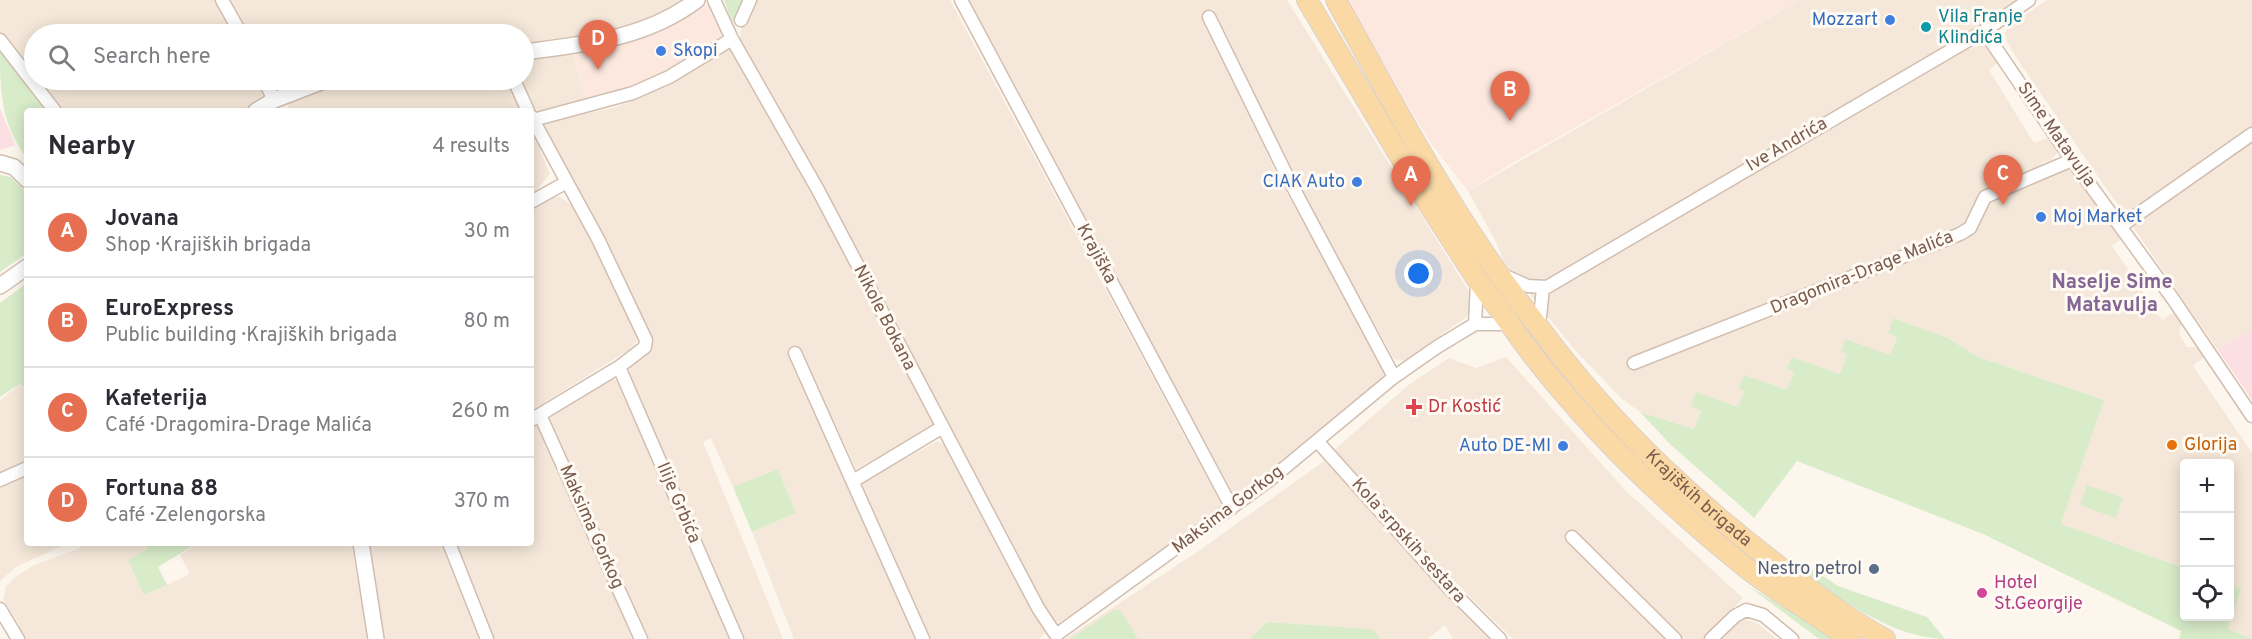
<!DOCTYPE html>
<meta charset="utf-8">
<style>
body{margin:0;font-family:Overpass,sans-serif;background:#f7f7f7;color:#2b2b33}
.controls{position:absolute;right:18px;bottom:18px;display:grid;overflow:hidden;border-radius:6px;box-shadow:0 3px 15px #0003}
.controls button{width:54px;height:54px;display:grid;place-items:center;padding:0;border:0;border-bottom:2px solid #e1e1e2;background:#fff;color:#2b2b33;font:30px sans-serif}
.you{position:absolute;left:1419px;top:274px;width:21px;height:21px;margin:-15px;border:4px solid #fff;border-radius:50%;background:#1a73e8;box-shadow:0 0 0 9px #1a73e833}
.badge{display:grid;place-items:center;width:39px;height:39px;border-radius:50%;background:#e76f51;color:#fff;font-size:20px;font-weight:700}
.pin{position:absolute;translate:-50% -50px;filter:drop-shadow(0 2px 3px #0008)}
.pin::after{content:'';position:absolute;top:32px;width:21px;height:18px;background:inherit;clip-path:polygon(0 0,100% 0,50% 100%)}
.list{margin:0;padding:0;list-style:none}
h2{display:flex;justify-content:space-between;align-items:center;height:78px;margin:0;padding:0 24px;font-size:26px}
h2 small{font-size:20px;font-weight:400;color:#7c7c81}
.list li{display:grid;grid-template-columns:39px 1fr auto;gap:18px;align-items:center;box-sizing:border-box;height:90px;padding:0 24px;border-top:2px solid #e1e1e2}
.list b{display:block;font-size:22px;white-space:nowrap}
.list p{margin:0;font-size:20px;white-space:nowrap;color:#7c7c81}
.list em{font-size:20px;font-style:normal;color:#7c7c81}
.icon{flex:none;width:33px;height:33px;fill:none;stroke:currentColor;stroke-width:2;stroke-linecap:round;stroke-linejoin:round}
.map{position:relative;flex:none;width:2252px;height:639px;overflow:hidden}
.search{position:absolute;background:#fff;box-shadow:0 3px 15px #0003;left:24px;top:24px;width:510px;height:66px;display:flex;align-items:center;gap:15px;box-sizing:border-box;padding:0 21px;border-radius:33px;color:#7c7c81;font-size:22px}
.panel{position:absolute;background:#fff;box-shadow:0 3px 15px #0003;left:24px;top:108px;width:510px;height:438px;border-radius:6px}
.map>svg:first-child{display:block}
</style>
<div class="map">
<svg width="2252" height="639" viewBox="0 0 2252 639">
<rect width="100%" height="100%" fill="#fdf6ec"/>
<!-- residential -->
<path fill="#f5e8da" d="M0,0H215L234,34H34V77L0,32Z
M227,0H682L634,25L563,40L524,44V34H245Z
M755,0H950L1221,504V511L1059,623L1051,618L740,40L741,28Z
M966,0H1287L1470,293L1472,309L1469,315L1404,361L1394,359L1295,180L1212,9L1202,15L1280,181L1386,370L1381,380L1239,495H1234Z
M1800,0H2022L1963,40L1969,49L1981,45L1992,48L1998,63L1989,70L2034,143L2052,136L2056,142L2057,153L2051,160L2041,163L2045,176L2065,169L2078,174L2121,233L2120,240L2112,246L2162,320L2171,314L2176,315L2181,324L2179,334L2187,347H2197L2203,353V358L2193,366L2252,453V639H2179L2230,616V464H2184V568L2061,524L2104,400L1976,356L1948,338L1893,318L1888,333L1897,336L1890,355L1847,354L1840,374L1792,357L1794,372L1787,391H1744L1738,407L1696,392L1701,410L1694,429L1640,412L1621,398L1574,349L1504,262L1496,242L1468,191Z
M2047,0H2252V329L2218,350L2021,65L2006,40L2005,33L2009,26Z
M728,47L733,51L866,291L935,426L856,469L799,349L918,639H794L752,532L796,513L778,469L733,487L711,438L703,442L783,639H741L628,374L631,365L649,349L652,343L651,336L595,218L562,166L544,127L549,122L616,107L643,97Z
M573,54L586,101L543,111L534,108L522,80L524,61Z
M36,80H259L264,90L260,100L244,111H61Z
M363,80H509L523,111L289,109L288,102L340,83Z
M531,128L550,174L531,196Z
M553,197H560L573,206L638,335L637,341L630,349L531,411V210Z
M1506,357L1625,490L1743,598L1705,639H1681L1566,539L1668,639H1513L1431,558L1333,451L1407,386L1449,358L1476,368Z
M610,379L616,380L622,386L732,639H648L547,420V416Z
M20,384L27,388V467L0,478V400Z
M531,426L539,427L635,639H491L454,543H531Z
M938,441L945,446L1046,633L1038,639H930L861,485L862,482Z
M1324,461L1497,639H1453L1445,625L1428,639H1381L1371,629L1267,622L1250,639H1065L1203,548Z
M27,471V543H68L16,567L0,581V483Z
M78,543H146L145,595L190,574L180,555L197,543H351L368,639H23L19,625L3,599L6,587L14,578L34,565L80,548Z
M368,543H443L481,639H383Z
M1743,619L1757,623L1777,639H1719Z"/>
<!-- commercial -->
<path fill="#fde8e0" d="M1350,0H1800L1509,165L1468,191L1429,141L1355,15Z
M707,5L713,8L722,30L720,42L667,73L630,88L586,101L573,54L633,42L658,33Z"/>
<!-- medical -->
<path fill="#fbdfe3" d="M0,108L15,145L0,150Z
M2252,329V400L2218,350Z"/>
<!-- green -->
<path fill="#d8ecc9" d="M724,0H745L732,22Z
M0,46L51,111H27V158C0,123 0,90 0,46Z
M0,175L10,177L27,193V253L0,272Z
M27,283V388L20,384L0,397V303Z
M1893,318L1948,338L1976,356L2104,400L2061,524L2184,568V616H2230V585L2241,589L2228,629L2252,639H2179L2181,631L1983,534L1797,461L1754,518L1670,444L1640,412L1694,429L1701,411L1691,406L1696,392L1738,407L1744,391L1739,389L1744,375L1787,390L1794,372L1787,369L1792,357L1840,374L1847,354L1841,352L1845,339L1890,355L1897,337L1888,333Z
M1533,330L1812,598C1775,586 1744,555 1715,530C1646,470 1584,406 1528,332Z
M778,469L796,513L752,532L733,487Z
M2087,485L2123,498L2116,518L2080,505Z
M146,543H197L158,567L167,585L144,595L128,560L147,549Z
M1798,563L1807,565L1838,586L1927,617L1945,639C1889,637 1841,599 1796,568Z
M1747,585L1835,639H1819Z
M1115,609L1121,611L1138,639H1070Z
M1267,622L1372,629L1381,639H1250Z"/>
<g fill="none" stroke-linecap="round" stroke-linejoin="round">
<!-- minor casing -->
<g stroke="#d1beb0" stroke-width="15">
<path id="minor" d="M222,0L241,34
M714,0L732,39L818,190L1038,608L1056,635L1271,479L1394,377L1437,347L1475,324H1502L1511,327
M961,0L1232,508
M1209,17L1288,178L1394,377
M741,20L750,0
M1984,31L2072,160L2173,299L2252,416
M0,40L55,111
M264,80L274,100
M514,80L528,111
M531,116L598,239L646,340L645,347L619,367L531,420
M533,120L633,93L669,77L732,39
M531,202L565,183
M2121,226L2252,134
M1503,275L1528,286L1547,287L1984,31L2029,0
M1540,317L1543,288
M1475,324L1477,283
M795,353L923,639
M1634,363L1960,234L1970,228L1985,197L2072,160
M619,367L737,639
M540,415L641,639
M1318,442L1449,588L1500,639
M0,480L27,468
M853,481L941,428
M1572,537L1675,639
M449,543L487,639
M0,609L18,639
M1711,639L1735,616L1746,610L1763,615L1792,639"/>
</g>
<!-- tertiary casing -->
<g stroke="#d1beb0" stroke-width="18">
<path id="tertiary" d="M524,52C586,44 645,39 697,0
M256,111L274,100L326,80
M0,163L14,167L27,180
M0,286L27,267
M361,543L376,639"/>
</g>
<!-- primary casing -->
<g stroke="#dad1cd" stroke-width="22">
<g id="primary">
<path d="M1307,0L1424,197L1476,278L1515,331"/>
<path d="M1336,0C1396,109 1456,223 1534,321"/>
<path id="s1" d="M1538,326C1615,430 1702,510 1805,586C1831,605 1857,624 1885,639"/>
<path d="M1519,337C1583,424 1661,499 1745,567C1778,593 1816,614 1850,639"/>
</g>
</g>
<!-- minor -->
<use href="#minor" stroke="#fff" stroke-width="12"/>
<!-- tertiary -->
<use href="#tertiary" stroke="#fff" stroke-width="15"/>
<!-- primary -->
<use href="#primary" stroke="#fbd9a5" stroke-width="20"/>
</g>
<!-- markers -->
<g fill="#3f7fe0" stroke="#fffaf3" stroke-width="2">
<circle cx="1890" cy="20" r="6"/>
<circle cx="661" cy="51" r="6"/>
<circle cx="1357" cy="182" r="6"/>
<circle cx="2041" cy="217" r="6"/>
<circle cx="1563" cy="446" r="6"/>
</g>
<circle fill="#0f9aa8" stroke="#fffaf3" stroke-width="2" cx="1926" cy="27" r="6"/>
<path fill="#e0444e" stroke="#fffaf3" stroke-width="2" d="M1411 398h6v6h6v6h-6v6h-6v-6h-6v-6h6z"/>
<circle fill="#e8710a" stroke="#fffaf3" stroke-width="2" cx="2172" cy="445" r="6"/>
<circle fill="#5c6f8a" stroke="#fffaf3" stroke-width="2" cx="1874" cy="569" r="6"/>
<circle fill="#d1479c" stroke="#fffaf3" stroke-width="2" cx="1982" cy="593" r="6"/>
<g text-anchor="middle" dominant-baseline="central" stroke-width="6" stroke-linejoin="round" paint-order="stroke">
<!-- culture labels -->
<g font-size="18" fill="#0d838f" stroke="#fffaf3" text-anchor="start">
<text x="1938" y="17">Vila Franje<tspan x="1938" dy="21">Klindića</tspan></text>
</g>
<!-- shop labels -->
<g font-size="18" fill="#366cbe" stroke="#fffaf3" text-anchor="end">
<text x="1878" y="20">Mozzart</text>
<text x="673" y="51" text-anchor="start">Skopi</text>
<text x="1345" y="182">CIAK Auto</text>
<text x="2053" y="217" text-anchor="start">Moj Market</text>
<text x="1551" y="446">Auto DE-MI</text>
</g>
<!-- street labels -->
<g font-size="18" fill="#7a5c4d" stroke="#fffaf3">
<text transform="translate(2056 135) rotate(55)">Sime Matavulja</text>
<text transform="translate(1787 145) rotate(-30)">Ive Andrića</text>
<text transform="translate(1096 254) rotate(62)">Krajiška</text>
<text transform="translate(1862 273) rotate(-22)">Dragomira-Drage Malića</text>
<text transform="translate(884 318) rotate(63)">Nikole Bokana</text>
<text stroke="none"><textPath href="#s1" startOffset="236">Krajiških brigada</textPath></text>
<text transform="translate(678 503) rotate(67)">Ilije Grbića</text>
<text transform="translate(1228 510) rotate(-37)">Maksima Gorkog</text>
<text transform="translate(591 527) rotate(66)">Maksima Gorkog</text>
<text transform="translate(1408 541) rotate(48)">Kola srpskih sestara</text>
</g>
<!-- health labels -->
<g font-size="18" fill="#be3a42" stroke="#fffaf3" text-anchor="start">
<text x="1428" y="407">Dr Kostić</text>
</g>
<!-- food labels -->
<g font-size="18" fill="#c56008" stroke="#fffaf3" text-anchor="start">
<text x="2184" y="445">Glorija</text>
</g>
<!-- service labels -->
<g font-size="18" fill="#4e5e75" stroke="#fffaf3" text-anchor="end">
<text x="1862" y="569">Nestro petrol</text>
</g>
<!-- hotel labels -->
<g font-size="18" fill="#b23c85" stroke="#fffaf3" text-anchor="start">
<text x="1994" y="583">Hotel<tspan x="1994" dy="21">St.Georgije</tspan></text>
</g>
<!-- neighbourhood labels -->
<g font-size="20" font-weight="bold" fill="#846695" stroke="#fffaf3">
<text x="2112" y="283">Naselje Sime<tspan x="2112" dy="23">Matavulja</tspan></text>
</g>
</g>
</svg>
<div class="controls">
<button>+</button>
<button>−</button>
<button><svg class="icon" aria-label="locate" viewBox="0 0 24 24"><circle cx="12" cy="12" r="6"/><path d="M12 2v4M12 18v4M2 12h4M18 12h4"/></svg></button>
</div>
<div class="you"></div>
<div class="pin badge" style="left:1411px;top:206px">A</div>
<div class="pin badge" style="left:1510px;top:121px">B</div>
<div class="pin badge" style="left:2003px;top:205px">C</div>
<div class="pin badge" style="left:598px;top:70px">D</div>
<div class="search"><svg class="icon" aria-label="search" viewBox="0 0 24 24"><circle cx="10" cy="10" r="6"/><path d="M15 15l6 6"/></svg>Search here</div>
<section class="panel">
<h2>Nearby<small>4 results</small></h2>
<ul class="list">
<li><span class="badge">A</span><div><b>Jovana</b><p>Shop · Krajiških brigada</p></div><em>30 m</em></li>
<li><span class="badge">B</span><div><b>EuroExpress</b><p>Public building · Krajiških brigada</p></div><em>80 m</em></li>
<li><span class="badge">C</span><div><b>Kafeterija</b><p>Café · Dragomira-Drage Malića</p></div><em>260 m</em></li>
<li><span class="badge">D</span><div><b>Fortuna 88</b><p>Café · Zelengorska</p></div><em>370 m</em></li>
</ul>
</section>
</div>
